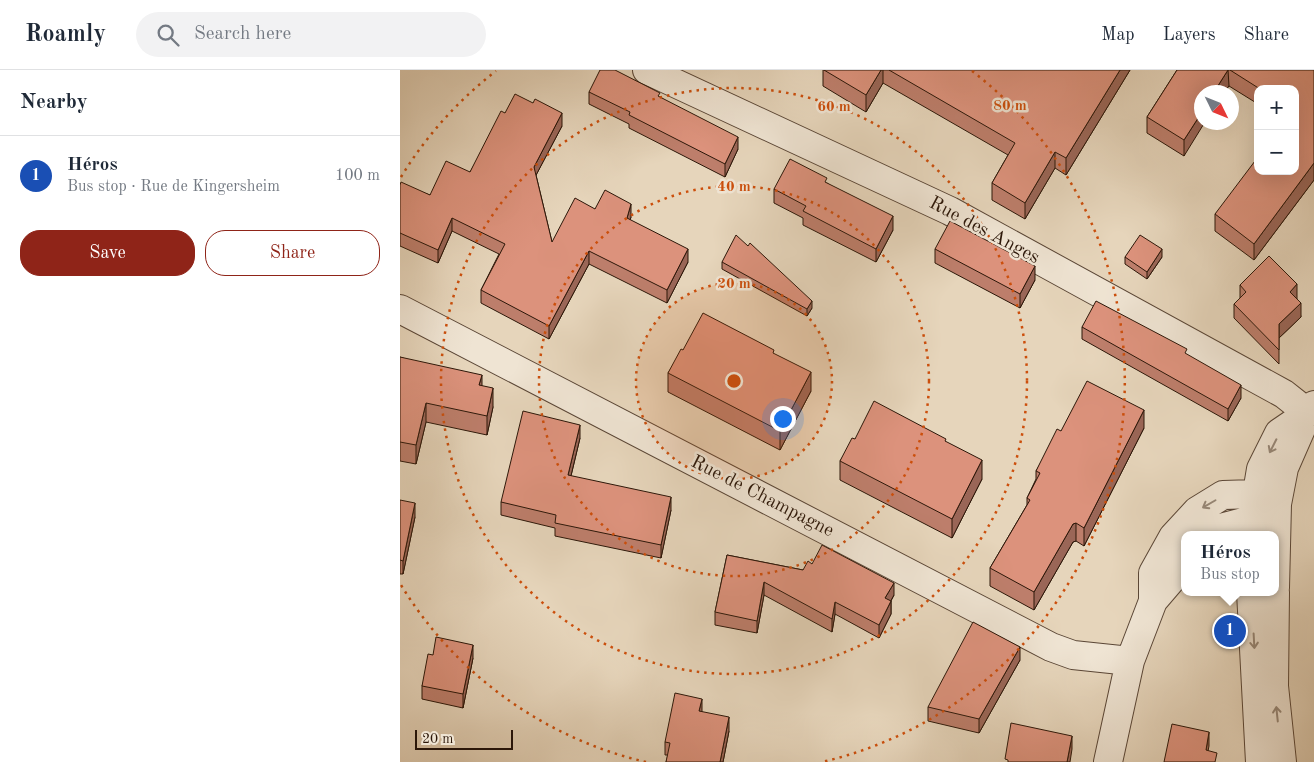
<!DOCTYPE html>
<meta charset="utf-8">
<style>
body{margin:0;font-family:"Old Standard TT",serif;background:#f2f2f3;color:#1f2937}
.controls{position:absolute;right:15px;top:15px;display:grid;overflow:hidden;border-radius:10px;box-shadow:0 5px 20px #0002}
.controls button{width:45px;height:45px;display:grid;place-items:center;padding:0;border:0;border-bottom:1px solid #e0e1e3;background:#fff;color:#1f2937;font:25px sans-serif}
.compass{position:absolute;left:794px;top:15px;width:45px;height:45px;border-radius:50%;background:#fff;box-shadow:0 5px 20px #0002;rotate:133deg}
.scale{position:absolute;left:15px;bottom:12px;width:98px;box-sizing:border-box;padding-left:5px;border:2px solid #2c1709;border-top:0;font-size:14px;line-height:18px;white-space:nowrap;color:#2c1709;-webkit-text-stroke:4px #efe4d3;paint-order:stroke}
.you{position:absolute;left:382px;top:348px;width:18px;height:18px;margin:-12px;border:4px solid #fff;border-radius:50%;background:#1a73e8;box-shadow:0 0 0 8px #1a73e833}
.badge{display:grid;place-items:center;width:32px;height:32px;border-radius:50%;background:#8f2418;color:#fff;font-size:16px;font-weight:700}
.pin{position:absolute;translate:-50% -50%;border:2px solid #fff;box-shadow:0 1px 5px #0006}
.popup{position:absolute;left:781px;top:461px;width:98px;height:65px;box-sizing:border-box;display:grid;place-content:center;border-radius:10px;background:#fff;filter:drop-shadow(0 1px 4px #0005);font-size:16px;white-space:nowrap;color:#747a83}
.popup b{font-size:19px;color:#1f2937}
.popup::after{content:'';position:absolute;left:50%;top:100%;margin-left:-10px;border:10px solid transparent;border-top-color:#fff}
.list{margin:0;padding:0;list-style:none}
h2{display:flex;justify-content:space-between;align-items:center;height:65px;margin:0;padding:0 20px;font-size:21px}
h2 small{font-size:16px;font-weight:400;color:#747a83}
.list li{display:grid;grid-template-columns:32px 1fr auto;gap:15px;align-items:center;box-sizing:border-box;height:80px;padding:0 20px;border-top:1px solid #e0e1e3}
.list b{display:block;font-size:19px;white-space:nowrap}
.list p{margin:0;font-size:16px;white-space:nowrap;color:#747a83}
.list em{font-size:16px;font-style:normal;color:#747a83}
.actions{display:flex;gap:10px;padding:15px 20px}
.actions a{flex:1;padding:11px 0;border:1px solid #8f2418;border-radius:20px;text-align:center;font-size:18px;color:#8f2418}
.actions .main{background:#8f2418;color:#fff}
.icon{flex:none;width:28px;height:28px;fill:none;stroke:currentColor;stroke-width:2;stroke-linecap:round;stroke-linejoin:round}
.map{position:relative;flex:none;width:914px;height:692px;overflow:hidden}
header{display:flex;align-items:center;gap:30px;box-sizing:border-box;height:70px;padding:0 25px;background:#fff;border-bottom:1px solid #e0e1e3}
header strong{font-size:24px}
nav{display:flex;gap:28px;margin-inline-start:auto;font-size:18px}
.search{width:350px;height:45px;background:#f2f2f3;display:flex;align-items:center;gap:12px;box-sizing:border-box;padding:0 18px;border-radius:28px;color:#747a83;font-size:19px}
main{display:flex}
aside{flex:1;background:#fff}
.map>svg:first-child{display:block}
</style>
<header>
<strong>Roamly</strong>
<div class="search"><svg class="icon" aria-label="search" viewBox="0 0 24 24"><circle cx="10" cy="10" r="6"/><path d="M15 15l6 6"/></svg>Search here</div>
<nav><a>Map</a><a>Layers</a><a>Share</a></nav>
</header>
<main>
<aside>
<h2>Nearby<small></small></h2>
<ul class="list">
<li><span class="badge" style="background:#1a4fb4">1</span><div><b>Héros</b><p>Bus stop · Rue de Kingersheim</p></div><em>100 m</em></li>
</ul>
<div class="actions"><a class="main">Save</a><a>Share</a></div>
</aside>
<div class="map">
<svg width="914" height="692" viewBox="0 0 914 692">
<rect width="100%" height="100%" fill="#e6d5bb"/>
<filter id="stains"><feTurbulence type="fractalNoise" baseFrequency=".004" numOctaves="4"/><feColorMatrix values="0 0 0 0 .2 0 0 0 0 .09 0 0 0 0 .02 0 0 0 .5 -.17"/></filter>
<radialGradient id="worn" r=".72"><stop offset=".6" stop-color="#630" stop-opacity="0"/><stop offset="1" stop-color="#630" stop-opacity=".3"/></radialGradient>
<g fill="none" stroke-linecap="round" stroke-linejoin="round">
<!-- minor casing -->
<g stroke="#5a4636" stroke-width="30">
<path id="minor" d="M247,0L550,141L884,324L908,343
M0,239L651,577L673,585L730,591
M805,465L809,461L851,450L865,441
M850,465L861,399L879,363L901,348
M875,518L877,434L884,398L908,343L914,335
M851,522L860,692
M875,522L874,616L882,692
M753,531V503L773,467L797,441L823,425L855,424L877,434
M708,692L730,591L753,531L771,510L785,488"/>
</g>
<!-- minor -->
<use href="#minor" stroke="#efe4d3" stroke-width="28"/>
</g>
<!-- wall -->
<path fill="#bd7e6b" stroke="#2c1709" d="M423,0H730L666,105L655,98L625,149L592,130V113L608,85L483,13L466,42L423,16Z
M777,0H914V110L854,190L815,161V144L858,101L895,19H858V34L829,16L824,22H802L784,86L747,63V47Z
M189,22L260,27L338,79L325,107L229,58V54L189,34Z
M105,43L162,56L136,105L152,172L195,139L231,147L230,150L288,192L267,233L189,194L149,269L81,233V220L99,184L52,161L38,193L0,176V115L30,125L70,102Z
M427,113L493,160L476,192L403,155V148L374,133V119Z
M348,176L412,238L407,246L322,199V192Z
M535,179L635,210L620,238L535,193Z
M725,187H762L747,209L725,194Z
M840,215L897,228V229L901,247L879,268V294L834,248V234L840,228Z
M682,257L787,285L841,328L828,351L682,269Z
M283,280L374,284L411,321L380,380L268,322V303Z
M0,287L82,316L93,337L87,365L26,352L16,394L0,391Z
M744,358L684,476L676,471L673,472L634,540L590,516V498L627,435V428L636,409V401L661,361Z
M180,368L171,406L271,440L261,488L155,466V458L101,445V432Z
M455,369L546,372L582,409L552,468L440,410V391Z
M0,430L15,447L3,504H0Z
M327,485L403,500L412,494L494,525L491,531V544L479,568L435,544L432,562L364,525L357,563L315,555V542Z
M33,585L73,588L63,638L22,629V616Z
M620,590L579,663L528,651V637Z
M302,642L329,661L323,692H266L268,685H265V672Z"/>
<!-- shaded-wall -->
<path fill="#9a6657" stroke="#2c1709" d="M481,0H483V13L466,42V25Z
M720,0H730L666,105V88Z
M828,0L829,16L824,22H814Z
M802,42V52H805L784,86V70Z
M162,43V56L134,109V97Z
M338,67V79L325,107V94Z
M655,82V98L625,149V133Z
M914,93V110L854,190V174Z
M231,134V147L227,161V148Z
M493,146V160L476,192V179Z
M52,148V161L38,193V180Z
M288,179V192L267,233V220Z
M762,179V187L747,209V202Z
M189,181V194L149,269V256Z
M635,196V210L620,238V224Z
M897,214V228L890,236V222Z
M412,231V238L407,246V239Z
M901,233V247L879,268V254Z
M411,302V321L380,380V361Z
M82,305V324L79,315Z
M841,315V328L828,351V339Z
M93,318V337L87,365V346Z
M26,333V352L16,394V375Z
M744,340V358L684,476V458Z
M180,355V368L168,418V405Z
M582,390V409L552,468V449Z
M271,427V440L261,488V475Z
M15,433V447L3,504V491Z
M676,453V471L673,472L634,540V522L673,454Z
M364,512V525L357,563V551Z
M494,513V525L485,541V528Z
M491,531V544L479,568V555Z
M435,532V544L432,562V549Z
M73,575V588L63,638V624Z
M620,577V590L579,663V649Z
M302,629V642L299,641Z
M329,647V661L323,692H320Z
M809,662V676L806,692V680Z
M672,666V679L670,692H667Z"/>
<!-- building -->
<path fill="#dc927c" stroke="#2c1709" d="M200,0H215L260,23L258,26L338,67L325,94L229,45L230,42L189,22Z
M424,0H481L466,25Z
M489,0H720L666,88L655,82L625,133L592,113L615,73Z
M777,0H828L814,22H802V42L784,70L747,47Z
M830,0H914V93L854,174L815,144L858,87V101H895V19H860Z
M115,24L133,33L135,29L162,43L134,97L152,172L175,128L195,139L205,120L231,134L227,148L288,179L267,220L189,181L149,256L81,220L105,174L52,148L38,180L0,163V115L1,112L30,125L46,91L70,102L101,41L105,43Z
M390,89L427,108L425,112L493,146L476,179L403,141L406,136L374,119Z
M550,151L635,196L620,224L535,179Z
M336,165L348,176L350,173L412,231L407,239L322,192Z
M740,165L762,179L747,202L725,187Z
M869,186L897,214L890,222L901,233L879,254V280L834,234L846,222L840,215Z
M696,231L787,279L785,283L841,315L828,339L682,257Z
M303,243L374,280L373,283L411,302L380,361L268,303L281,279L283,280Z
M0,287L82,305L79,315L93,318L87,346L26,333L16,375L0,372Z
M687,311L744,340L684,458L676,453L673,454L634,522L590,498L630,430L627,428L640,403L636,401L657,359L661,361Z
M474,331L546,369L545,371L582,390L552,449L440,391L452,368L455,369Z
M123,341L180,355L168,405L271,427L261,475L155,453L156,445L101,432Z
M0,430L15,433L3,491L0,490Z
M422,475L494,513L485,528L491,531L479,555L435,532L432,549L364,512L357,551L315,542L327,485L403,500L408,491L412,494Z
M573,552L620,577L579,649L528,637Z
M36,567L73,575L63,624L22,616L28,584L33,585Z
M275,623L302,629L299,641L329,647L320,692H266L270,673L265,672Z
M611,653L672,666L667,692H608V690L605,689Z
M772,654L809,662L806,680L817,683L815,692H764Z"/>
<!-- one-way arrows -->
<defs><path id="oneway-shaft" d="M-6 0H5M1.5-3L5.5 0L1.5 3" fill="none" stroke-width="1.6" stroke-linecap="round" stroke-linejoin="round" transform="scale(1.25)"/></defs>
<g stroke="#978878">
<use href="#oneway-shaft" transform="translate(873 376) rotate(117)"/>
<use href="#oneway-shaft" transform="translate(809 434) rotate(150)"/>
<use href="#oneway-shaft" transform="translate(854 571) rotate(87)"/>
<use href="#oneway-shaft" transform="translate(877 644) rotate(-96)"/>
</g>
<!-- distance rings -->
<circle cx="334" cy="311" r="98" fill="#cc4f0c" fill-opacity=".12"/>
<g fill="none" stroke="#cc4f0c" stroke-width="2.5" stroke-dasharray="2.5 5">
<circle cx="334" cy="311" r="98"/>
<circle cx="334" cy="311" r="195"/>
<circle cx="334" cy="311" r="293"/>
<path d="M246 692A391 391 0 0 1 1 515M1 107A391 391 0 0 1 96 1M572 1A391 391 0 0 1 422 692"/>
</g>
<g text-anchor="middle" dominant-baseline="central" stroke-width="5" stroke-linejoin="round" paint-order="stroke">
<!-- street labels -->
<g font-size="19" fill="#2c1709" stroke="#efe4d3">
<text transform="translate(584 161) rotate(28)">Rue des Anges</text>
<text transform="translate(362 427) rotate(27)">Rue de Champagne</text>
</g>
</g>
<circle cx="334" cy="311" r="8" fill="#cc4f0c" stroke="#efe4d3" stroke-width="2.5"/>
<g font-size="15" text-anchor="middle" font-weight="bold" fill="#cc4f0c" stroke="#efe4d3" stroke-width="5" stroke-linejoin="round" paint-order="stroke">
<text x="610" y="40">80 m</text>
<text x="434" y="41">60 m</text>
<text x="334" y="121">40 m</text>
<text x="334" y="218">20 m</text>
</g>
<rect width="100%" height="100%" filter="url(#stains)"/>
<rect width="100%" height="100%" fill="url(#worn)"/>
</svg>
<div class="controls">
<button>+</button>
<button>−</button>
</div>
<svg class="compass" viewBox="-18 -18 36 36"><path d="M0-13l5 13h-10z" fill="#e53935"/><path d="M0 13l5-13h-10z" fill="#747a83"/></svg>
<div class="scale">20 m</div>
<div class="you"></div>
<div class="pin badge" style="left:830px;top:561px;background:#1a4fb4">1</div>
<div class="popup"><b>Héros</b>Bus stop</div>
</div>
</main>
